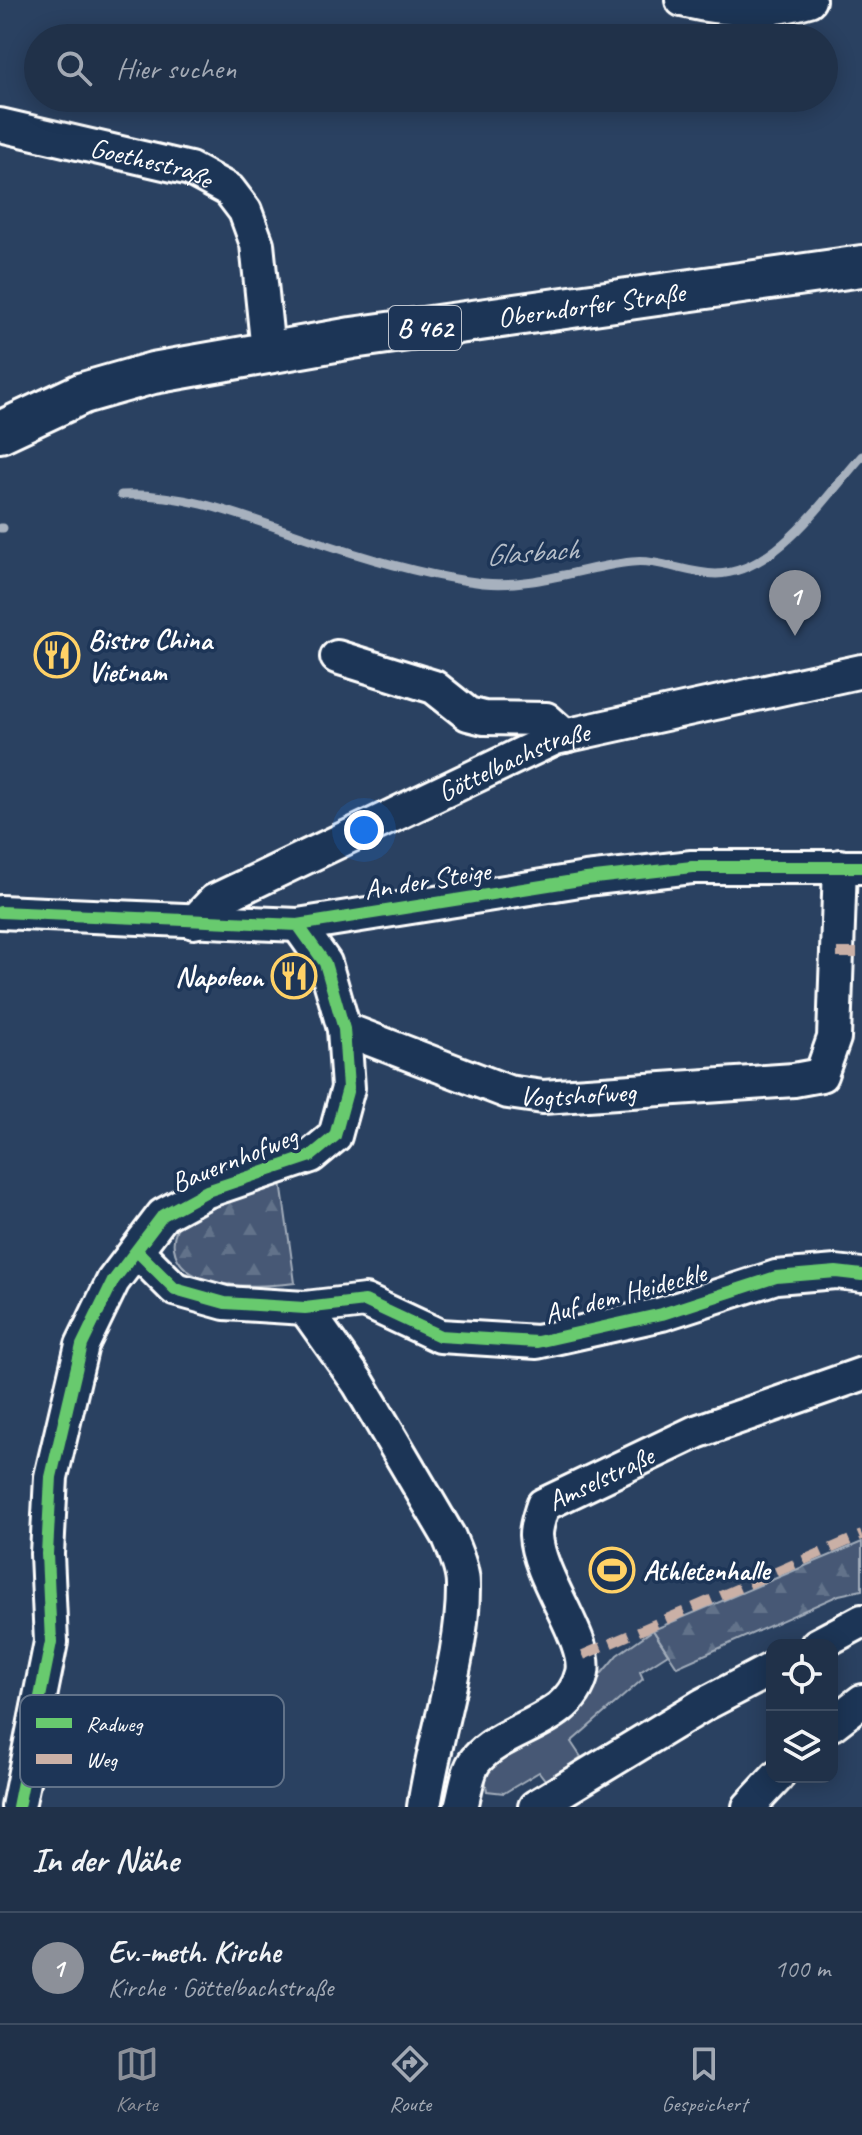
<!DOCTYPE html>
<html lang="de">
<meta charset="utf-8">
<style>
body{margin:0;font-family:Caveat,sans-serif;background:#283950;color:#f1f3f6}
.controls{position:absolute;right:24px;bottom:24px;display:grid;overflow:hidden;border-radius:16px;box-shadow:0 4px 20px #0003}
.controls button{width:72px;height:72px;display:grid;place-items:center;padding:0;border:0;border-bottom:2px solid #3d4c61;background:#203149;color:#f1f3f6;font:40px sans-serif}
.you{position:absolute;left:364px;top:830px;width:28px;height:28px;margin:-20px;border:6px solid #fff;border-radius:50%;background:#1a73e8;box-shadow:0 0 0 12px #1a73e833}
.badge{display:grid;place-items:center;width:52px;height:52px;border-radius:50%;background:#8c9099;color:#fff;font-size:26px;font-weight:700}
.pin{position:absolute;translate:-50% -66px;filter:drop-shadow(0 2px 4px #0008)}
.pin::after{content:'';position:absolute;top:42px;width:28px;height:24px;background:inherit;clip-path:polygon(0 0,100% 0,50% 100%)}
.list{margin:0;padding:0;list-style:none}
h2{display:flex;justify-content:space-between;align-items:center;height:104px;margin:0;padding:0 32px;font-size:34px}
h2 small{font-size:26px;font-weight:400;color:#a2a9b4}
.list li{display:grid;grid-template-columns:52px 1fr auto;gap:24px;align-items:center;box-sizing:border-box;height:112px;padding:0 32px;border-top:2px solid #3d4c61}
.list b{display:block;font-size:30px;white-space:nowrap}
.list p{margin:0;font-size:26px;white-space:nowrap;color:#a2a9b4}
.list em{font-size:26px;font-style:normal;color:#a2a9b4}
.icon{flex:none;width:44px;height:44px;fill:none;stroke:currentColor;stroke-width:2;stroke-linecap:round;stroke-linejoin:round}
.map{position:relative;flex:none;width:862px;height:1807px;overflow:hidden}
.search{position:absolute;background:#203149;box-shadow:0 4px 20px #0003;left:24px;right:24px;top:24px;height:88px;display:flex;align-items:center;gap:20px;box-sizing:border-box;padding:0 28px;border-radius:44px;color:#a2a9b4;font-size:30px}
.sheet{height:216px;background:#203149}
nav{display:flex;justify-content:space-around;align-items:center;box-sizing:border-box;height:112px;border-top:2px solid #3d4c61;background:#203149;font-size:22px;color:#a2a9b4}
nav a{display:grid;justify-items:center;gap:4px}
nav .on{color:#8c9099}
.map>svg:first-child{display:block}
</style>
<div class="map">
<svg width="862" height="1807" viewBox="0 0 862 1807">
<defs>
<pattern id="forest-firs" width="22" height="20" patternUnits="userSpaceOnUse" patternTransform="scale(2)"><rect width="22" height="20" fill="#465975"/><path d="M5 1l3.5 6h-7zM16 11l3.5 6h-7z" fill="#62728a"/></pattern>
</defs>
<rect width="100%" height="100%" fill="#2a4161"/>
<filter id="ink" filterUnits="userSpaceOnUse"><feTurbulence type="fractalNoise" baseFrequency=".0125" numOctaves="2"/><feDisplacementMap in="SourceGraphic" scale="16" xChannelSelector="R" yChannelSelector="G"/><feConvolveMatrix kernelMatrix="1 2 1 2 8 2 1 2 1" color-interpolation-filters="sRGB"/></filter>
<g filter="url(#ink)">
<!-- green -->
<path fill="#465975" stroke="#a2acba" stroke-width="2" d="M653,1630L668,1654L640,1672L643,1679L571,1742L581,1757L546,1781L539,1772L504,1793L487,1791L483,1768L592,1685L617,1655Z"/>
<!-- forest -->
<path fill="url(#forest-firs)" stroke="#a2acba" stroke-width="2" d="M281,1182L295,1283C263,1287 181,1293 174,1248C172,1235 178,1223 188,1215C203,1203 260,1189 281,1182Z
M862,1542V1590L839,1595L677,1667L653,1630Z"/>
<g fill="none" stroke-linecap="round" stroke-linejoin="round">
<!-- stream -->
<path stroke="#a7b1be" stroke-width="9" d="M121,495C196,492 260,524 331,546C379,562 432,577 483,583C535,588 582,567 632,562C660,559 687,574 716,574C778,572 824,498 862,456
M0,528H3"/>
<!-- minor casing -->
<g stroke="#fff" stroke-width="38">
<g id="minor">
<path d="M682,0C723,10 768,13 809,0"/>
<path id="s1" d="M0,125L190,169L229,190L245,211L257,244L268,352"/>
<path d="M337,657L434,687L468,714L484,718L546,719L565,736"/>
<path d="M0,912L298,925L586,879L692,867H862"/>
<path id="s2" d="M194,922L214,901L555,738L862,671"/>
<path id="s3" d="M344,1029L508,1092L543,1097L794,1080L821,1075L834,1038L840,866"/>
<path d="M137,1251L175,1289L225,1303L305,1308L365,1301L440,1336L537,1342L662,1314L776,1277L836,1272L862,1275"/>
<path d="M305,1308L359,1384L449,1537C455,1552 463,1569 463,1585C464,1654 434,1737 424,1807"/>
<path d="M817,1645L862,1621"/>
<path d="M832,1724L862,1701"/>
<path d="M18,1807L51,1642L47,1554L51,1477L82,1345L113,1281L163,1215L207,1191L311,1156L335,1136L348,1088L344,1029L325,963L298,925"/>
<path id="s4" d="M461,1807C465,1794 467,1771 476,1760C506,1725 570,1724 582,1673C589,1640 538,1578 536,1535C536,1525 540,1515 543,1505L696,1432L862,1374"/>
<path d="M535,1807L703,1705L772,1669"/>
<path d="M749,1807L777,1777"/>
</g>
</g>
<!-- major casing -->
<g stroke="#fff" stroke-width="46">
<g id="major">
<path id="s5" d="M0,432L83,393L153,373L352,338L862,266"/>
</g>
</g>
<!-- minor -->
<use href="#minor" stroke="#1d3557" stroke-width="32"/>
<!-- major -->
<use href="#major" stroke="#1d3557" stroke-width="40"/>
<!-- quiet -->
<path stroke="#cab0a6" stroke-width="10" stroke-dasharray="20 10" stroke-linecap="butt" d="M837,953H862
M583,1655L862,1535"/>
<!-- cycleway casing -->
<g stroke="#1d3557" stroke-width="17">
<path id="cycleway" d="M0,912L298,925L586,879L692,867H862
M137,1251L175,1289L225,1303L305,1308L365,1301L440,1336L537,1342L662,1314L776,1277L836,1272L862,1275
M18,1807L51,1642L47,1554L51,1477L82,1345L113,1281L163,1215L207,1191L311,1156L335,1136L348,1088L344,1029L325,963L298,925"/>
</g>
<!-- cycleway -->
<use href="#cycleway" stroke="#67ca6e" stroke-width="12"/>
</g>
</g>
<!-- icons -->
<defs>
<g id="restaurant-ring" transform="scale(2.3)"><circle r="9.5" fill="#1d3557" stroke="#ffd166" stroke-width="1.5"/><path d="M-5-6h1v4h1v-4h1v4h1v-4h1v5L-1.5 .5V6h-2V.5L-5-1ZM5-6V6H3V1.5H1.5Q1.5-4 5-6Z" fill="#ffd166"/></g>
<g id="stadium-ring" transform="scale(2.3)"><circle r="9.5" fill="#1d3557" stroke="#ffd166" stroke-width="1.5"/><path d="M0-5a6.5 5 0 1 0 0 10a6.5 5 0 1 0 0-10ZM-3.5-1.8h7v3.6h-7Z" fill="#ffd166"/></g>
</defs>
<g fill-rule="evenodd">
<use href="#restaurant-ring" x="57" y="655"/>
<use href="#restaurant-ring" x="294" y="976"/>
<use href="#stadium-ring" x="612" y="1570"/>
</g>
<g text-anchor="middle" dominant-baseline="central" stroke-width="7" stroke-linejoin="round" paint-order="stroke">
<!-- shield labels -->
<rect fill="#1d3557" stroke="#bbc2cd" stroke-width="2" x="389" y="306" width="72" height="44" rx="6"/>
<g font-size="26" font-weight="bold" fill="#fff">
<text x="425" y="328">B 462</text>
</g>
<!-- street labels -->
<g font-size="28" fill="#fff" stroke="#1d3557">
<text stroke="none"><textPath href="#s1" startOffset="156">Goethestraße</textPath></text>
<text stroke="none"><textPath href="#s5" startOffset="608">Oberndorfer Straße</textPath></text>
<text stroke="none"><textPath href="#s2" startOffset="360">Göttelbachstraße</textPath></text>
<text transform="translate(427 880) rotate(-9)">An der Steige</text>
<text stroke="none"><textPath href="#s3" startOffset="246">Vogtshofweg</textPath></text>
<text transform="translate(234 1159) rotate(-22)">Bauernhofweg</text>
<text transform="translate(625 1293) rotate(-15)">Auf dem Heideckle</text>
<text stroke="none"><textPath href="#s4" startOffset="432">Amselstraße</textPath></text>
</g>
<!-- poi labels -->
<g font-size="28" font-weight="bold" fill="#fff" stroke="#1d3557" text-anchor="start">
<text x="88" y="639">Bistro China<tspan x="88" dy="32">Vietnam</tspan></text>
<text x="263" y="976" text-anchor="end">Napoleon</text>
<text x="643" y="1570">Athletenhalle</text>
</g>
<!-- water labels -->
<g font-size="30" font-style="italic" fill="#b6bec8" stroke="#1d3557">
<text transform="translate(532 552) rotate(-4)">Glasbach</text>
</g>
</g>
<!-- legend -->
<rect x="20" y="1695" width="264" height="92" rx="12" fill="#1d3557" stroke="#617289" stroke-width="2"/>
<rect x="36" y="1718" width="36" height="10" fill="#67ca6e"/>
<rect x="36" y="1754" width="36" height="10" fill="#cab0a6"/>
<g font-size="22" fill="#fff">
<text x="86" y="1731">Radweg</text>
<text x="86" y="1767">Weg</text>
</g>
</svg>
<div class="controls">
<button><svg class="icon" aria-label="locate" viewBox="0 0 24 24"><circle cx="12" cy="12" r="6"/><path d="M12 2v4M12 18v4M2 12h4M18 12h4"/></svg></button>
<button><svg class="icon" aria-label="layers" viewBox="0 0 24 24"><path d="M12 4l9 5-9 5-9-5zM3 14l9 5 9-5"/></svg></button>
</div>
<div class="you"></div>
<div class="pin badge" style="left:795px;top:636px">1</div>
<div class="search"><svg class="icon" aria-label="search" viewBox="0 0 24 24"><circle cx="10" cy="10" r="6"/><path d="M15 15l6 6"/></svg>Hier suchen</div>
</div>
<section class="sheet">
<h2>In der Nähe<small></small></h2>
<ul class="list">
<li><span class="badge">1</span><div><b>Ev.-meth. Kirche</b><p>Kirche · Göttelbachstraße</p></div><em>100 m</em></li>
</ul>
</section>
<nav>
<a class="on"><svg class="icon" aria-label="map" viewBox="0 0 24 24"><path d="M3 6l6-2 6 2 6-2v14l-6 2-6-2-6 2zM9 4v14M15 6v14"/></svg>Karte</a>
<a><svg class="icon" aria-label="directions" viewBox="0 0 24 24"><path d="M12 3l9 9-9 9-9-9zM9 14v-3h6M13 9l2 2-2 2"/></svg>Route</a>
<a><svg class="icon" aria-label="saved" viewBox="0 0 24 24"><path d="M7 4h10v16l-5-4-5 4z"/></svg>Gespeichert</a>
</nav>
